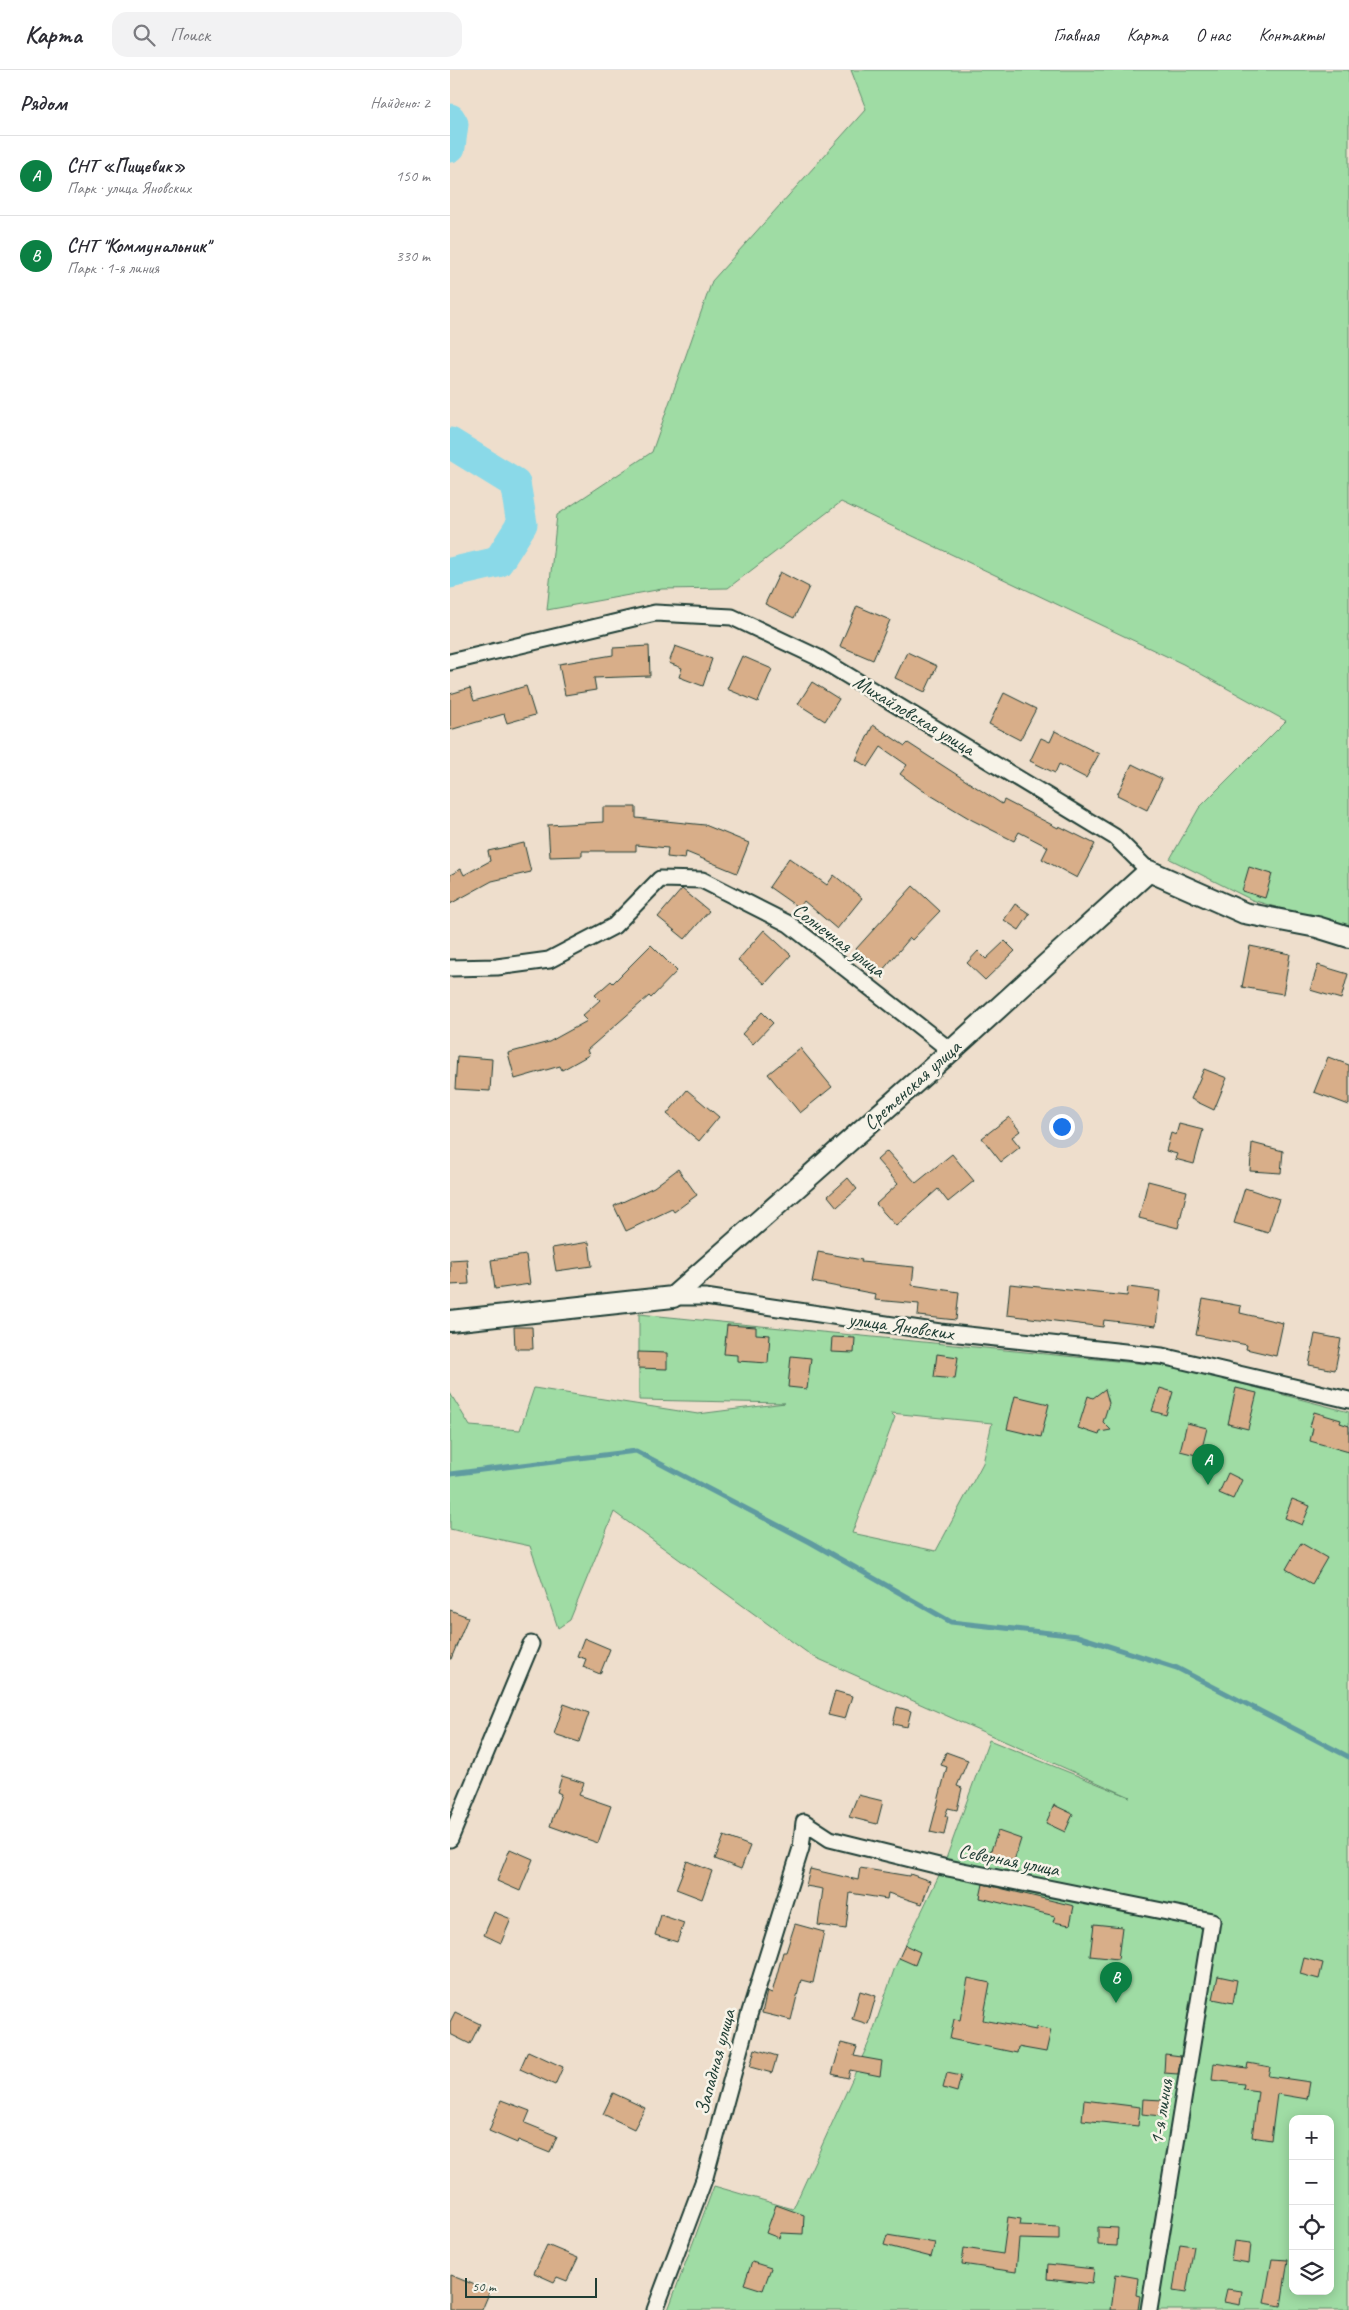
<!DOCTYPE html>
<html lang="ru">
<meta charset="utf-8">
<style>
body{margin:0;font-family:Caveat,sans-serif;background:#f2f2f3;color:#2b2b33}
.controls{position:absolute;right:15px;bottom:15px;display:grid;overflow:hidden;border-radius:10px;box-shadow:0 2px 12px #0003}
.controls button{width:45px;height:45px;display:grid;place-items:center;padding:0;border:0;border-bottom:1px solid #e1e1e2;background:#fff;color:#2b2b33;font:25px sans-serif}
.scale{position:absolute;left:15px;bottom:12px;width:132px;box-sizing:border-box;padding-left:5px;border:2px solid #1f3d34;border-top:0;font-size:14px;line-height:18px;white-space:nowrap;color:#1f3d34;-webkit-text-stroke:4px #f7f3e8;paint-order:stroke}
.you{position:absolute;left:611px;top:1056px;width:18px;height:18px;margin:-12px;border:4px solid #fff;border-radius:50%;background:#1a73e8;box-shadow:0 0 0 8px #1a73e833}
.badge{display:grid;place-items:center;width:32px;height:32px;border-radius:50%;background:#0b8043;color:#fff;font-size:16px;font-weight:700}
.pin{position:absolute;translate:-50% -41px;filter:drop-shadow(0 1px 2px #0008)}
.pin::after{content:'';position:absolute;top:26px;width:18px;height:15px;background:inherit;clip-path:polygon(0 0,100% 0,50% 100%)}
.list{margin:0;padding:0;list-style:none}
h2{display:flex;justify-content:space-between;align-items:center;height:65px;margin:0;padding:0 20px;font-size:21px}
h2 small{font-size:16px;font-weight:400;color:#7c7c81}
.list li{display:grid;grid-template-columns:32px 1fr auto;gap:15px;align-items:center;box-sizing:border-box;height:80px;padding:0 20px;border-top:1px solid #e1e1e2}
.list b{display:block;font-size:19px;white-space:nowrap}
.list p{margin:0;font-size:16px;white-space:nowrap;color:#7c7c81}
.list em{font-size:16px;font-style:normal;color:#7c7c81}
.icon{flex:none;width:28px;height:28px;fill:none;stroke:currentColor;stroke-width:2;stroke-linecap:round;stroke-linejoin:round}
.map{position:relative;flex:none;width:899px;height:2240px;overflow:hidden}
header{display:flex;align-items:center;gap:30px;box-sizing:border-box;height:70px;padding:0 25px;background:#fff;border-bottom:1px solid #e1e1e2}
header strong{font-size:24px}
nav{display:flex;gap:28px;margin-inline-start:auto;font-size:18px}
.search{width:350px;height:45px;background:#f2f2f3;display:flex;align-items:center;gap:12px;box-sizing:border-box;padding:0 18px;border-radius:15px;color:#7c7c81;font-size:19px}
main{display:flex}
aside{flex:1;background:#fff}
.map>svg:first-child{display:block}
</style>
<header>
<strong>Карта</strong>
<div class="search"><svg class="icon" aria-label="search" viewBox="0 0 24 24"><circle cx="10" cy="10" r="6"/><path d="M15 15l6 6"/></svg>Поиск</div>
<nav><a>Главная</a><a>Карта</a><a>О нас</a><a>Контакты</a></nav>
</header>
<main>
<aside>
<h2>Рядом<small>Найдено: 2</small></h2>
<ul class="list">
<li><span class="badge">A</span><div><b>СНТ «Пищевик»</b><p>Парк · улица Яновских</p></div><em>150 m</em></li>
<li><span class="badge">B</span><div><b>СНТ &quot;Коммунальник&quot;</b><p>Парк · 1-я линия</p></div><em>330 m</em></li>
</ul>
</aside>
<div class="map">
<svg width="899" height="2240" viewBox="0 0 899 2240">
<rect width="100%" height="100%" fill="#eedecc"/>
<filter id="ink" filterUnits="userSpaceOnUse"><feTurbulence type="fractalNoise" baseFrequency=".02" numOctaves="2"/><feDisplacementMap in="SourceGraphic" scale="10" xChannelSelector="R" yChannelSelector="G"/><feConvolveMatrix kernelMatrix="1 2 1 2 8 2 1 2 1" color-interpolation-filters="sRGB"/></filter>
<g filter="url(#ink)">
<!-- green -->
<path fill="#9fdca4" stroke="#5f8c6c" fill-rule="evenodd" d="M401,0H899V859L802,830L720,789L749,738L836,651L733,594L391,432L278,518L212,519L97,540L107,445L202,382L262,211L416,39Z
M189,1244L727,1297L899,1342V2240H218L264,2116L343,2139L420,1970L445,1897L493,1797L539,1670L680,1727L362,1586L164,1442L120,1550L108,1558L80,1476L0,1459V1323L20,1356L70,1360L84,1318L248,1344L335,1333L189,1330ZM441,1343L542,1353L533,1393L486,1481L402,1463L445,1347ZM843,2049H880V2221H843Z"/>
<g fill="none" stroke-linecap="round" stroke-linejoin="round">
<!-- stream -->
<path stroke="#5f9ba0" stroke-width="5" d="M0,1404L186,1381L360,1472L501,1552L627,1566L727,1598L899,1687"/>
<!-- river -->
<path stroke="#8ad9e8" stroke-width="31" d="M0,49L3,54L0,77
M0,373L65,413L72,454L48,492L0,503"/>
</g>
<!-- building -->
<path fill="#d8ae89" stroke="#1f3d34" d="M330,502L359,517L344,548L315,534Z
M407,536L440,550L423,590L390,576Z
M199,576L200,606L144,608L146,620L115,625L109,594L163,585V578Z
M225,576L262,589L253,616L229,607L232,598L219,593Z
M457,582L487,596L475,622L445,608Z
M292,586L322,599L308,632L277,619Z
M362,612L389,629L375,651L348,634Z
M76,616L85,645L57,653L54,644L0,660V624L20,618L24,631Z
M554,623L586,639L570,670L539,654Z
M423,655L455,676L458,673L552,734L554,730L608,758L609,756L645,774L627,808L592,789L598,777L569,762L564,771L522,750L472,720L450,704L457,695L431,677L418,697L406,690Z
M605,661L649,684L636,708L609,694L605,703L580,691L591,668L600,672Z
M682,694L712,709L697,740L667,725Z
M153,737H186V748L255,755L299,773L287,803L236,782L235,789L217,787L218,778L186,775V781H132V786L100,787L98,755L153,752Z
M74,773L81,802L42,811L0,834V805L11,799L14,805L40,791L38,781Z
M339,788L377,815L384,805L412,828L387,859L354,831L349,838L319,817Z
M799,797L822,804L815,828L792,821Z
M463,816L490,841L462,870L460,868L432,901L406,879Z
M232,819L259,841L235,869L208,847Z
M565,834L580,844L569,860L554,850Z
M314,860L341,885L315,914L288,890Z
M555,871L565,881L535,910L517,893L528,881L536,889Z
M201,875L227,901L201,928L199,926L137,980L139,985L112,1000L110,996L65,1009L58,983L99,972L137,951L132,946L150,930L145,925L161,911L163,913Z
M800,876L840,884L833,924L792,917Z
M868,895L898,904L891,929L860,920Z
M312,942L323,953L303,974L292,964Z
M350,978L382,1017L350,1043L318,1004Z
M7,986L42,989L40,1021L5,1019Z
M878,987L899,995V1035L864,1022Z
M754,999L777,1008L764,1040L741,1029Z
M237,1020L269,1047L249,1071L217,1044Z
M559,1047L570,1061L562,1067L570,1077L551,1092L532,1068Z
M729,1054L753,1060L744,1094L725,1089L727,1084L716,1081L721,1063L726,1065Z
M802,1073L833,1081L831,1103L800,1101Z
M437,1081L466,1113L502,1084L524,1111L498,1132L488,1119L446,1156L426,1134L448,1114L427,1090Z
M228,1099L247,1125L224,1142L222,1139L176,1161L164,1136L204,1117Z
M398,1108L407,1119L387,1137L378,1126Z
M698,1111L737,1121L728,1158L689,1148Z
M795,1118L829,1129L818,1163L784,1153Z
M139,1172L142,1196L106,1201L102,1178Z
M368,1182L412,1190L411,1192L464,1197L462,1215L509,1222L506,1250L468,1246L469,1234L425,1230L426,1224L362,1212Z
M76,1185L80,1214L45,1219L41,1190Z
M17,1189L19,1214L0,1215V1190Z
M560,1214L677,1226L678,1217L710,1221L706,1256L654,1250L653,1257L557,1245Z
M753,1229L791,1236L790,1243L833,1253L826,1286L796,1279L797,1275L746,1265Z
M277,1255L306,1257V1264L320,1265L318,1293L287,1291V1285L274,1284Z
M64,1257H82L83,1279H65Z
M865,1264L891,1269L885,1300L859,1295Z
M382,1267L405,1268L404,1283L381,1282Z
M188,1282L217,1283V1299L188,1298Z
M487,1284L508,1287L505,1309L484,1307Z
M341,1286L361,1288L357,1319L338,1317Z
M710,1318L723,1322L716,1345L702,1341Z
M786,1318L807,1323L798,1359L778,1354Z
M655,1319L659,1333L653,1352L661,1360L650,1362L649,1365L628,1358L638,1326L643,1328Z
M565,1326L599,1334L591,1367L557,1359Z
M864,1342L891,1350L890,1353L899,1356V1382L860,1371L863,1358L860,1357Z
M737,1353L757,1358L750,1386L730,1381Z
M778,1403L792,1410L783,1429L769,1423Z
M842,1429L860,1436L852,1455L835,1448Z
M851,1473L877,1488L862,1514L836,1499Z
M0,1540L18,1547L1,1589H0Z
M134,1568L160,1579L150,1604L133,1597L136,1589L127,1586Z
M385,1621L402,1626L395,1649L378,1645Z
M114,1634L139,1643L129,1672L104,1664Z
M447,1637L461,1641L457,1657L443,1654Z
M496,1682L518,1690L507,1716L512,1718L507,1740L498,1738L495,1746H498L494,1765L480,1762L497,1697L491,1695Z
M112,1706L134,1713L129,1725L161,1736L148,1773L100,1756L111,1724L107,1722Z
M408,1725L433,1731L427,1754L399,1747Z
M604,1735L623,1744L615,1762L596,1753Z
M548,1761L571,1769L564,1791L540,1783Z
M274,1766L300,1776L291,1799L265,1789Z
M60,1779L83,1789L70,1821L47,1811Z
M237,1791L262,1801L252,1829L226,1819Z
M410,1798L459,1806L460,1804L480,1811L472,1834L438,1823L437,1829L400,1823L396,1859L368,1855L373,1819L356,1816L360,1799L408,1810Z
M533,1814L624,1836L620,1855L603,1852L605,1846L530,1828Z
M44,1842L61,1849L51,1873L34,1865Z
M211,1845L234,1853L227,1872L205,1865Z
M345,1854L374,1862L363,1913L351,1910L341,1950L312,1943L317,1921L322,1923L333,1882H336Z
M644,1854L672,1857L668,1889L640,1886Z
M455,1875L470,1882L465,1895L449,1888Z
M854,1888L873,1893L869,1909L850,1904Z
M768,1906L787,1910L783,1933L763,1929Z
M518,1908L540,1913L533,1950L586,1960V1957L601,1960L596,1982L568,1977L567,1983L500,1969L504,1949L510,1950Z
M410,1921L426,1926L418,1954L402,1949Z
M5,1942L30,1954L20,1974L0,1964V1952Z
M391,1973L407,1977L404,1986L432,1991L430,2006L400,2000L398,2008L382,2004Z
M305,1979L327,1986L322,2003L300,1997Z
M78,1981L113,1997L105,2015L70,1999Z
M715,1984L731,1986L728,2004L714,2003Z
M764,1993L797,1998L798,1993L820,1997L818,2006L860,2012L857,2029L827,2024L821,2070L802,2067L808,2021L793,2019L794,2014L762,2010Z
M497,2003L511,2006L507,2022L493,2018Z
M163,2023L195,2038L184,2059L153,2044Z
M693,2029L713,2030L711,2046L692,2044Z
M51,2030L80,2041L75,2053L107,2066L100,2083L68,2070L67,2073L39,2061Z
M634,2030L690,2037L688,2056L632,2050Z
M326,2135L354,2145L353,2164L331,2163L329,2168L316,2163Z
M558,2147L571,2149L570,2155L609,2157V2170L569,2169L566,2202L512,2194L514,2178L553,2184Z
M648,2157L668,2158L667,2176L648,2175Z
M437,2165L485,2173L481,2187L434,2175Z
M784,2171L801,2173L799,2193L781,2190Z
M730,2174L744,2176L736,2223L723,2221Z
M97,2175L128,2188L117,2211L107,2207L104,2212L84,2203Z
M822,2189L838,2190L831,2236L814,2233Z
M302,2192L321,2198L313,2220L294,2214Z
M598,2194L644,2199L642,2214L597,2209Z
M666,2204L688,2208L686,2225L690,2226L688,2240H661Z
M0,2205L40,2221L32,2240H0Z
M777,2219L792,2221L790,2235L774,2232Z"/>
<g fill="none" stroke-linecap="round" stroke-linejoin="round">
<!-- minor casing -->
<g stroke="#1f3d34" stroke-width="19">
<path id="minor" d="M0,592L205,543L282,547L367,587L665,767L699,801
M0,898L47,897L99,890L164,856L210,809L252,810L339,854L501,981
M223,1227H255L490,1262L712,1286L899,1330
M0,1769L81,1574
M205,2240L255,2107L299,1945L351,1778L354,1752L380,1769L493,1797L762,1851L699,2240"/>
</g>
<!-- tertiary casing -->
<g stroke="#1f3d34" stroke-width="24">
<path id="tertiary" d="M0,1251L223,1227L501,981L699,801L794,843L867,857L899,867"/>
</g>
<!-- minor -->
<use href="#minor" stroke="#f7f3e8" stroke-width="15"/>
<!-- tertiary -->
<use href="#tertiary" stroke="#f7f3e8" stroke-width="20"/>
</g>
</g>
<g text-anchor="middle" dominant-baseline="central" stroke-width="5" stroke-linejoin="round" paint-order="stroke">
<!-- street labels -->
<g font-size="20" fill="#1f3d34" stroke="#f7f3e8">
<text transform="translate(464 645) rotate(31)">Михайловская улица</text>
<text transform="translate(389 870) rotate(37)">Солнечная улица</text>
<text transform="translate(462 1015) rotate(-42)">Сретенская улица</text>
<text transform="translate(451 1256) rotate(8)">улица Яновских</text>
<text transform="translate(559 1790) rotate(11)">Северная улица</text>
<text transform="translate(265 1992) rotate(-75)">Западная улица</text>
<text transform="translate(711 2042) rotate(-81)">1-я линия</text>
</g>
</g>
</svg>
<div class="controls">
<button>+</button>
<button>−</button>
<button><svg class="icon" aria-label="locate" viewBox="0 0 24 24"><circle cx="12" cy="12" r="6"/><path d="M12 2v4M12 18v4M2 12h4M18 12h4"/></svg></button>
<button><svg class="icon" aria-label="layers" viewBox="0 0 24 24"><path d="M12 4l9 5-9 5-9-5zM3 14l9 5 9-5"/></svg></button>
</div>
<div class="scale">50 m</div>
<div class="you"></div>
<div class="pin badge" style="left:758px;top:1415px">A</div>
<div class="pin badge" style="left:666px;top:1933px">B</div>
</div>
</main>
